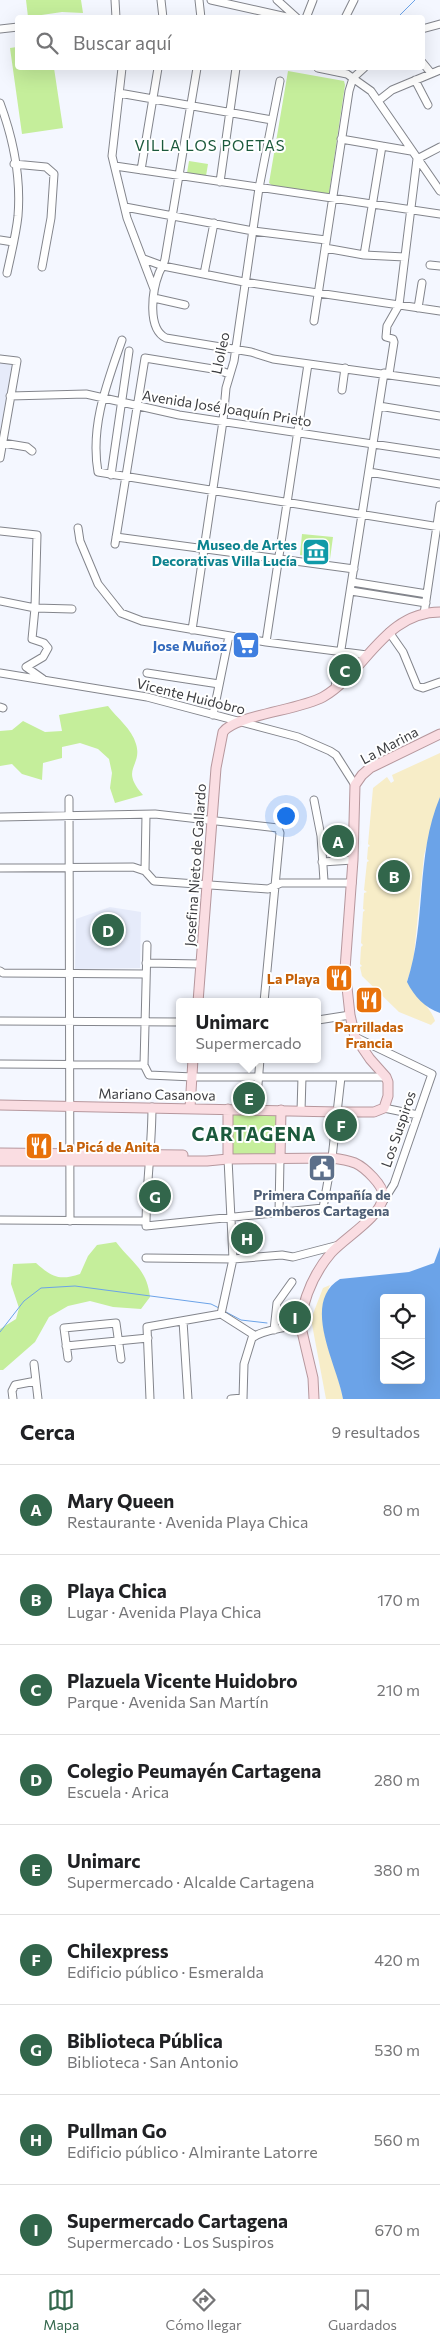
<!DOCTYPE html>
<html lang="es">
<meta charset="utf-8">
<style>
body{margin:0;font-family:Commissioner,sans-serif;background:#f6f6f6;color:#202124}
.controls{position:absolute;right:15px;bottom:15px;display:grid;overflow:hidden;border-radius:5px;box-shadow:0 5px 20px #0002}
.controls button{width:45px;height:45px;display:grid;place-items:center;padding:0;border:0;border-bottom:1px solid #e0e0e0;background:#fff;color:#202124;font:25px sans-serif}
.you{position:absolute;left:285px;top:815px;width:18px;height:18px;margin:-12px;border:4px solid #fff;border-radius:50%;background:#1a73e8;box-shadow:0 0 0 8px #1a73e833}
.badge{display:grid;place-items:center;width:32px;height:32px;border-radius:50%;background:#32664b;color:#fff;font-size:16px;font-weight:700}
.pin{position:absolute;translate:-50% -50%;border:2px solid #fff;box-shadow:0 1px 5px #0006}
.popup{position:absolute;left:176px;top:998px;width:145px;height:65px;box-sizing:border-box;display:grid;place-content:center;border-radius:5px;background:#fff;filter:drop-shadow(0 1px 4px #0005);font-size:16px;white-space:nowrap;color:#757577}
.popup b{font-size:19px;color:#202124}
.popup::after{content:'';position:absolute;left:50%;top:100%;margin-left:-10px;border:10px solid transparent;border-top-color:#fff}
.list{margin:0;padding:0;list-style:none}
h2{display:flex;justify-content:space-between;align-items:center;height:65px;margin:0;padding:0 20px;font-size:21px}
h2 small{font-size:16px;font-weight:400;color:#757577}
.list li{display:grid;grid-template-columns:32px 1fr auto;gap:15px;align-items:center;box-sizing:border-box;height:90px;padding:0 20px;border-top:1px solid #e0e0e0}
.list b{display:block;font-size:19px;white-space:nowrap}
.list p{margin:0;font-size:16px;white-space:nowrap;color:#757577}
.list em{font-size:16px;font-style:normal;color:#757577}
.icon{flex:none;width:28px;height:28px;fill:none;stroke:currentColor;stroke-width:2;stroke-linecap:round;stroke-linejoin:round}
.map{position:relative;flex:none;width:440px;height:1399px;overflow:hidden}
.search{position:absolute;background:#fff;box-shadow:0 5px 20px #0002;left:15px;right:15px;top:15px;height:55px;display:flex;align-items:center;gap:12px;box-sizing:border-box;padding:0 18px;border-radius:5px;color:#757577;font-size:19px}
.sheet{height:875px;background:#fff}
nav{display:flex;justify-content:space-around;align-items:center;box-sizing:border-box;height:70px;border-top:1px solid #e0e0e0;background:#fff;font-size:14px;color:#757577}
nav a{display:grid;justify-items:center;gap:2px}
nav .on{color:#32664b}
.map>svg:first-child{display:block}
</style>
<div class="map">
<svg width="440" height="1399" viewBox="0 0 440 1399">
<rect width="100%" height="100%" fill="#f4f7ff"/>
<!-- built -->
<path fill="#e6ebfa" d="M0,363H13L0,433Z
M110,907L141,912L140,968L75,969L76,919Z"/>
<!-- green -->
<path fill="#c5ee9b" d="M26,0H81L83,13L62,12L28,17Z
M17,47L18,68H54L63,128L22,134L10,48Z
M288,71L344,81L345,85L329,193L326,196L273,186L269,183Z
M189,161L208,164L206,176L187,173Z
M302,534L333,537L330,559L300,555Z
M343,656L362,658L339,682Z
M108,706C117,718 132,729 136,744C143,767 119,768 143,795L115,803L110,788L112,773L109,759L98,749L80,743L62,747V758L43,763L42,780L22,774L12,764L0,766V731L12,730L23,721L45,732L62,731L59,715Z
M231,1111L278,1113L277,1155L231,1154Z
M116,1242C132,1263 147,1269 150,1297L141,1309L113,1307L90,1301L68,1306L49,1317L35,1342L3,1370H0V1329L16,1319L19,1308L11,1284L13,1264L36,1263C52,1277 59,1281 80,1274L88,1256L97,1245Z"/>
<!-- sand -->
<path fill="#f7edc8" d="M440,753V797L424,855L413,964L407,981C415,997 430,1005 435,1021L431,1025L399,1012L362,976L360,967L362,966L360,964L361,947L363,945L361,943L363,912L365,910L363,909L364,893L367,892L364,890L367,862L369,861L367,859L368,847L370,846L368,844L373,788L387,777L391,783L394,781L392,775Z
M330,1285C311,1329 336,1357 343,1399H326L311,1319L323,1288Z"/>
<!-- water -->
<path fill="#6ba3e8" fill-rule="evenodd" d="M440,797V1013C425,1008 414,996 407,982C427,922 415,856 440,797Z
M440,1247V1399H343C338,1366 300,1303 340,1279L409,1272L434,1263ZM384,1298H421V1380H384Z"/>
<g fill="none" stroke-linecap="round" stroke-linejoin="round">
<!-- stream -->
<path stroke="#6ba3e8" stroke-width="1" d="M397,18L415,0
M226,1312L241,1320L267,1323
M0,1332L24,1301L41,1288L75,1286L211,1304L219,1308"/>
<!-- minor casing -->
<g stroke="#83858c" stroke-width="9">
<path id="minor" d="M115,0L116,18
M161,0L163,18
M199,0L201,18
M211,0L291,18
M277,0L297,18
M306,18L313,0
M345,18L354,0
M0,29L18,27
M422,29L440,24
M422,62L431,73
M122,68L112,156L127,218L154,289
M197,68L165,259C164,265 161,268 159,273C152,291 147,329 166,338L251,352L273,359L440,382
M318,68L347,74L371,91L440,191
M415,80L428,105
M119,93L272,120
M378,101L392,90L440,70
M0,103C13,138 21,179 18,216C16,235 11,254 7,273
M341,139L411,151
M14,164L46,167L54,174L51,218L42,267
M115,166L440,214
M141,170L158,68
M220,182L236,68
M125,207L253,231L326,240
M0,240L13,242
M325,248L364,255L405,257
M364,255L382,146
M144,259L163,266L244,282L440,311
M430,265L440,266
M204,274L214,223
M154,298L185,305
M418,308L422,283
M314,321L349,91L353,78L364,68
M122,340C107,383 90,426 98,472L440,527
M0,359L17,361L0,458
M389,374L394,342L393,339L386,337L387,326L399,305L417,159L440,147
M342,390L345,368
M10,396L86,394L179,415L440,454
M379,406L440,416
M3,443L27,447L32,451
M369,472L440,484
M111,475L129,351
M78,528L80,541L98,584L121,613L142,621L266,642L367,655
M0,531L37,535L35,608L32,639L44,643L48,648L43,657L26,667L43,679
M116,537L354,569
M115,544L145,358L219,370L229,374
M352,582L427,594
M351,591L426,603
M0,601L35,608L72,609
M424,614L440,505
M192,630L223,421L226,388L234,361L259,188L280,81
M389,632L403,652L417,686L423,688L440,682
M266,642L308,364
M0,673L147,697L298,737L330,751L336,755L355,785
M147,673L219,684
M335,688L384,373
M0,707L3,708
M213,715L229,636
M69,799L70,1221
M314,800L321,836L324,881
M0,817L155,814L278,828L280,833L264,1002
M322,862L353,860
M0,868L133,867L145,871
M145,871L154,881L268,889L281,883H352
M145,871L146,815
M147,945L144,1065L149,1075L193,1077H386
M146,963L201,964
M0,971L3,973L145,974
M318,1020L350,1015
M0,1021L180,1022
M355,1037L432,1074L394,1184L382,1203
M0,1064L144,1065
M152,1107C152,1147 146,1186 146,1226L323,1208L332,1158L341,1077
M384,1108L418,1115
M256,1110L260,1059
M301,1111L302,1077
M279,1212L280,1159
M0,1220L146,1221
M146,1258L233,1259L282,1255L293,1257L339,1245
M221,1314L233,1259L228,1159
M183,1321L188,1399
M274,1330L277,1303L292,1282
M66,1346L148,1338
M68,1358L64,1328L116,1323L121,1359
M34,1364L38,1399
M13,1399L12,1391L15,1385L36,1381
M150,1399L147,1327L221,1314L254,1335
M231,1399L243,1398
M243,1399L244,1364L252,1338C263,1329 286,1329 300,1323"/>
</g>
<!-- major casing -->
<g stroke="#b6979d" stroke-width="11">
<path id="major" d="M198,1002L216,768L223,732C236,715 300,710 323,697C365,673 384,612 440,612
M0,1105L338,1112H374L384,1108L388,1096V1082L386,1077L370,1059L355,1037L350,1015L345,969L353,860L355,785L362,775L370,768L440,734
M190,1108L193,1059
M0,1153L183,1155
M228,1159V1109
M280,1159L281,1110
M0,1161H207L228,1159L332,1158C340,1159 347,1160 355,1163C364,1167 385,1186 383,1197C381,1217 344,1238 331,1253C314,1273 304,1297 300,1323L313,1378L314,1399"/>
</g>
<!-- minor -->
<use href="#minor" stroke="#fff" stroke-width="7"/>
<!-- major -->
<use href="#major" stroke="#fadde2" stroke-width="9"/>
</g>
<!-- icons -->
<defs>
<g id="museum-square" transform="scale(1.4375)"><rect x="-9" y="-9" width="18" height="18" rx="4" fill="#0f9aa8" stroke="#fff"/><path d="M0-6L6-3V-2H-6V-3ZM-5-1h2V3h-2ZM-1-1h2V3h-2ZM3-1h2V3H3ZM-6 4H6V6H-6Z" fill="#fff"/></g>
<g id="supermarket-square" transform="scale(1.4375)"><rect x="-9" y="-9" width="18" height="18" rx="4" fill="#3f7fe0" stroke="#fff"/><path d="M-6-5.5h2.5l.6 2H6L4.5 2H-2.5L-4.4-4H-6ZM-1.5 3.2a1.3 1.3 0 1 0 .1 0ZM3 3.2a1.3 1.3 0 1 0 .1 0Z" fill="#fff"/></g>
<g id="restaurant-square" transform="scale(1.4375)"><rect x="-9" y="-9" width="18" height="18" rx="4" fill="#e8710a" stroke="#fff"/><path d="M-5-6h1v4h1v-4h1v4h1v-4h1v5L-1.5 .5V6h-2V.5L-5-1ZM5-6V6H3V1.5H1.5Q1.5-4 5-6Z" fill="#fff"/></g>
<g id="civic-square" transform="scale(1.4375)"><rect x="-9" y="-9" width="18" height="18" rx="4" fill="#5c6f8a" stroke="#fff"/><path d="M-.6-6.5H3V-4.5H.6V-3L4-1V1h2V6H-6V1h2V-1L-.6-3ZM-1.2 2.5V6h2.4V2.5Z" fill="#fff"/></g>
</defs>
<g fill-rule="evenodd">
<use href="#museum-square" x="316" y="552"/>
<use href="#supermarket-square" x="246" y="645"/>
<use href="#restaurant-square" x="339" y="978"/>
<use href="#restaurant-square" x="369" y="1000"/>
<use href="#restaurant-square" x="39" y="1146"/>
<use href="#civic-square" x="322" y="1168"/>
</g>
<g text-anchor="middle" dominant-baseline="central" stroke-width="4" stroke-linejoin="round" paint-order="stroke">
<!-- street labels -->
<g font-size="14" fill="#3c3d40" stroke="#fff">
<text transform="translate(220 353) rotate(-78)">Llolleo</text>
<text transform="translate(227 408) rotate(9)">Avenida José Joaquín Prieto</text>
<text transform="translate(191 696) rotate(14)">Vicente Huidobro</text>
<text transform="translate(389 745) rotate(-28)">La Marina</text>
<text transform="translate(195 865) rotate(-86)">Josefina Nieto de Gallardo</text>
<text transform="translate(157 1094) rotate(1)">Mariano Casanova</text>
<text transform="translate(398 1129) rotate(-71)">Los Suspiros</text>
</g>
<!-- culture labels -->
<g font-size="14" font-weight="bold" fill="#0d838f" stroke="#fff" text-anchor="end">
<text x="297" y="544">Museo de Artes<tspan x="297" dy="16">Decorativas Villa Lucía</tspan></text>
</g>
<!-- shop labels -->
<g font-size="14" font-weight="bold" fill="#366cbe" stroke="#fff" text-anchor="end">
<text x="227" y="645">Jose Muñoz</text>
</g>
<!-- food labels -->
<g font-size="14" font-weight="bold" fill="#c56008" stroke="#fff" text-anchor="end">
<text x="320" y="978">La Playa</text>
<text x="369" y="1026" text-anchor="middle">Parrilladas<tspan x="369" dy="16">Francia</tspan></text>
<text x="58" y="1146" text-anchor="start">La Picá de Anita</text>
</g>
<!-- service labels -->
<g font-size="14" font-weight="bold" fill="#4e5e75" stroke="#fff">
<text x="322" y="1194">Primera Compañía de<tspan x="322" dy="16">Bomberos Cartagena</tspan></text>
</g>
<!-- neighbourhood labels -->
<g font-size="15" letter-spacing="1" fill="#1b593c" stroke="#fff">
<text x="210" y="145">VILLA LOS POETAS</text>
</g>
<!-- district labels -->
<g font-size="19" font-weight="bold" letter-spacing="1" fill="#1b593c" stroke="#fff">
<text x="254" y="1133">CARTAGENA</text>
</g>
</g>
</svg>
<div class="controls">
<button><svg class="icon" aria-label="locate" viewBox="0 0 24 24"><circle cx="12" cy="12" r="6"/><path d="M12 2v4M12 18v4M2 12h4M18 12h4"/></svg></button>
<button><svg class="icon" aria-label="layers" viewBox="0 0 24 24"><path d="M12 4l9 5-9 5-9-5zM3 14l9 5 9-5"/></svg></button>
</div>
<div class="you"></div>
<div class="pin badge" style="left:338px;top:841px">A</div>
<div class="pin badge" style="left:394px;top:876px">B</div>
<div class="pin badge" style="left:345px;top:670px">C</div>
<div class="pin badge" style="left:108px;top:930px">D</div>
<div class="pin badge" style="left:249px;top:1098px">E</div>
<div class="popup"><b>Unimarc</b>Supermercado</div>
<div class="pin badge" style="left:341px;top:1125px">F</div>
<div class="pin badge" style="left:155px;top:1196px">G</div>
<div class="pin badge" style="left:247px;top:1238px">H</div>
<div class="pin badge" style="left:295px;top:1317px">I</div>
<div class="search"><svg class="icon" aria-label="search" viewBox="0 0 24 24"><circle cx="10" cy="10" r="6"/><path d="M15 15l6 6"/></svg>Buscar aquí</div>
</div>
<section class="sheet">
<h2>Cerca<small>9 resultados</small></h2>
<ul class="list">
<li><span class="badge">A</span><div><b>Mary Queen</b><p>Restaurante · Avenida Playa Chica</p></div><em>80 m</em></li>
<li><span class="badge">B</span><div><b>Playa Chica</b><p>Lugar · Avenida Playa Chica</p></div><em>170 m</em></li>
<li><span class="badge">C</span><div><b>Plazuela Vicente Huidobro</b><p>Parque · Avenida San Martín</p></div><em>210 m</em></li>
<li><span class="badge">D</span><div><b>Colegio Peumayén Cartagena</b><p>Escuela · Arica</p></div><em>280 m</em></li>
<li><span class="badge">E</span><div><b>Unimarc</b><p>Supermercado · Alcalde Cartagena</p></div><em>380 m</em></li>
<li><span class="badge">F</span><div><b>Chilexpress</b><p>Edificio público · Esmeralda</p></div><em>420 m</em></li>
<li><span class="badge">G</span><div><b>Biblioteca Pública</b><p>Biblioteca · San Antonio</p></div><em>530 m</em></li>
<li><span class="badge">H</span><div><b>Pullman Go</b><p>Edificio público · Almirante Latorre</p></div><em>560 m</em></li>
<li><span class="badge">I</span><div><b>Supermercado Cartagena</b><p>Supermercado · Los Suspiros</p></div><em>670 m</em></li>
</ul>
</section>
<nav>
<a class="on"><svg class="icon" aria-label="map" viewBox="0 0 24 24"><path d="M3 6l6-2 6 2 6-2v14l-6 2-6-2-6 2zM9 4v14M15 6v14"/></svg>Mapa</a>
<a><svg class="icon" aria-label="directions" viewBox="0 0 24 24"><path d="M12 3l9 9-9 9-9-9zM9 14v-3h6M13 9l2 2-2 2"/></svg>Cómo llegar</a>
<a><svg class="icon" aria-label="saved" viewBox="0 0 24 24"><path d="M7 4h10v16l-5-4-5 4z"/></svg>Guardados</a>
</nav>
